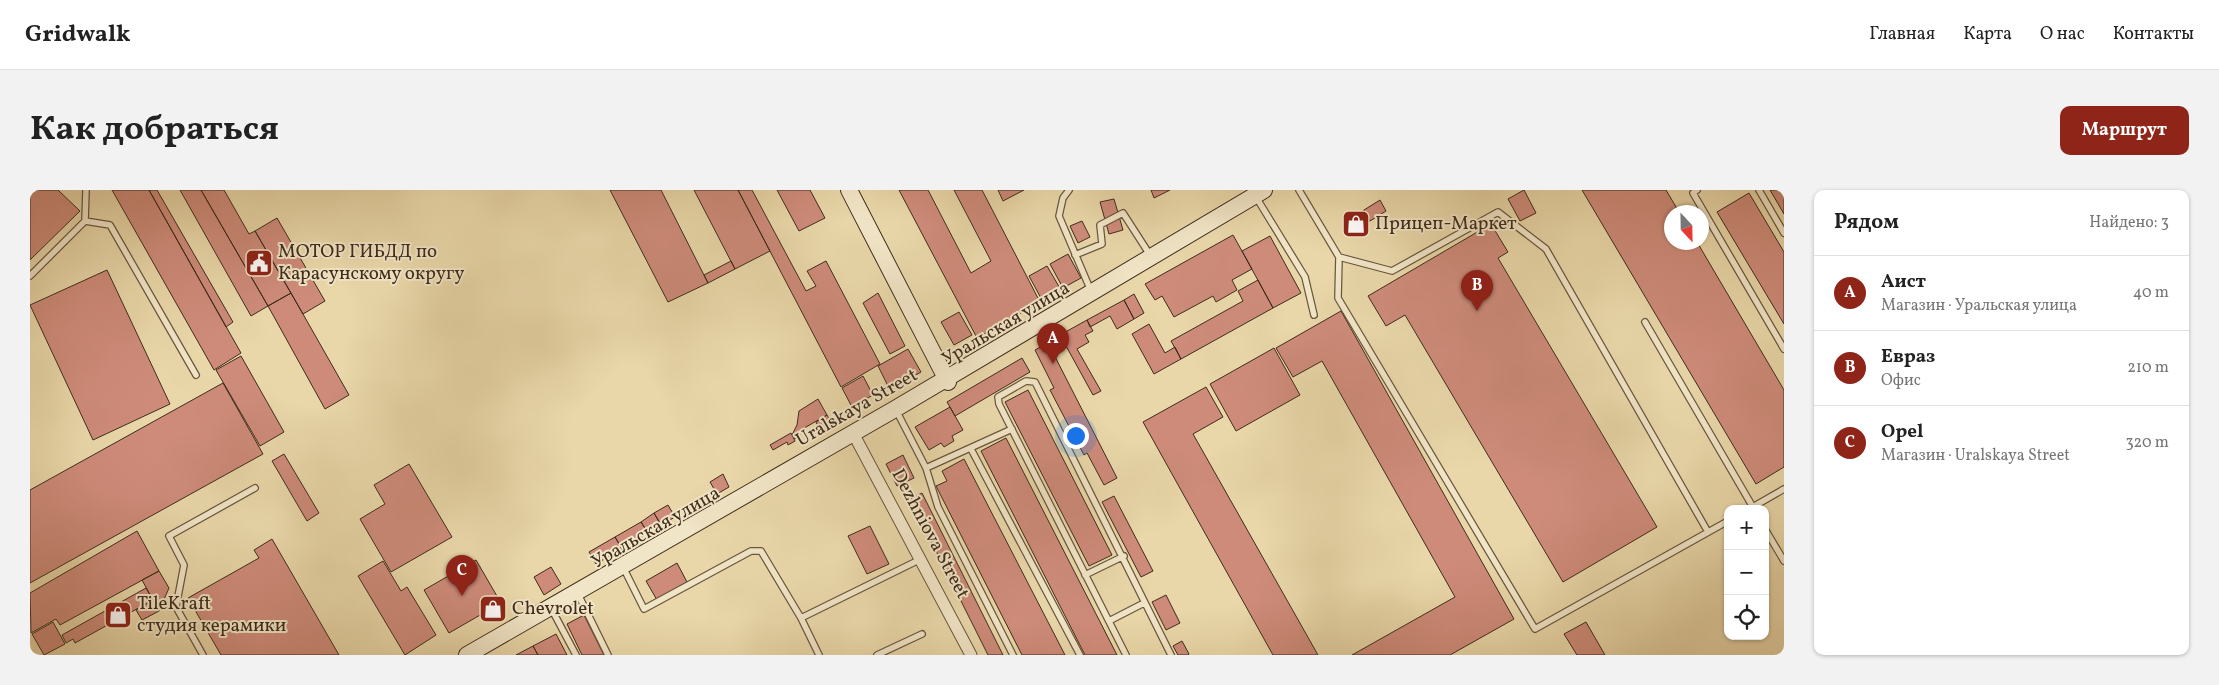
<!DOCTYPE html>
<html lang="ru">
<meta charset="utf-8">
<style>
body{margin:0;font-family:Vollkorn,serif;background:#f2f2f2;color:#222}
.controls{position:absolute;right:15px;bottom:15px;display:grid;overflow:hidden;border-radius:10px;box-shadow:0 1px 4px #0004}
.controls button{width:45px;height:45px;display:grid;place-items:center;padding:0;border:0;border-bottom:1px solid #e0e0e0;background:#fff;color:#222;font:25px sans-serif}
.compass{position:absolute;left:1634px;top:15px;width:45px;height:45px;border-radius:50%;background:#fff;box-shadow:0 1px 4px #0004;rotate:158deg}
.you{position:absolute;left:1045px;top:245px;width:18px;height:18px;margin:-12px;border:4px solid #fff;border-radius:50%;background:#1a73e8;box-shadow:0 0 0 8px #1a73e833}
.badge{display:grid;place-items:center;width:32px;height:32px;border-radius:50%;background:#8f2418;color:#fff;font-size:16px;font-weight:700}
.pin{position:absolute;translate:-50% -41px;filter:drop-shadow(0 1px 2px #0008)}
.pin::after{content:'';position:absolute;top:26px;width:18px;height:15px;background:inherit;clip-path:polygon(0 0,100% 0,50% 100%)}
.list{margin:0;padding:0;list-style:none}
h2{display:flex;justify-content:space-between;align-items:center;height:65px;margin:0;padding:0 20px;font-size:21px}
h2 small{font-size:16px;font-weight:400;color:#767676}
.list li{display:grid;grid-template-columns:32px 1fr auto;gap:15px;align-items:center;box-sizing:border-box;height:75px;padding:0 20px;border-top:1px solid #e0e0e0}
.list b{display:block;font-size:19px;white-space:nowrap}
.list p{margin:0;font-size:16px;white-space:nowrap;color:#767676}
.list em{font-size:16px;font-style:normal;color:#767676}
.icon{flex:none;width:28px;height:28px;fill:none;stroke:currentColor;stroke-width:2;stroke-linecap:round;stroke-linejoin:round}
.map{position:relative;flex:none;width:1754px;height:465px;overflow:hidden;border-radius:10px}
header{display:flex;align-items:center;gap:30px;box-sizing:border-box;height:70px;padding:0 25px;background:#fff;border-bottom:1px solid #e0e0e0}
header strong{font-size:24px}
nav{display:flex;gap:28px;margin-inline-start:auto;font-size:18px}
.intro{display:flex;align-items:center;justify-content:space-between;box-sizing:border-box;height:120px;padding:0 30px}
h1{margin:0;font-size:35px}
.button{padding:12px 22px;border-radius:10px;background:#8f2418;color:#fff;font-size:18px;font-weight:700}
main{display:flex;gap:30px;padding:0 30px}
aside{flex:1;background:#fff;border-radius:10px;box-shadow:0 1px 4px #0004}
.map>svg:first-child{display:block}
</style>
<header>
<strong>Gridwalk</strong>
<nav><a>Главная</a><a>Карта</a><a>О нас</a><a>Контакты</a></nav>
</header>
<div class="intro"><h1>Как добраться</h1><a class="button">Маршрут</a></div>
<main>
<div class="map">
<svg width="1754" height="465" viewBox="0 0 1754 465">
<rect width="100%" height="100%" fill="#e9d7a9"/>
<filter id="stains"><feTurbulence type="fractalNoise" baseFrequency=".004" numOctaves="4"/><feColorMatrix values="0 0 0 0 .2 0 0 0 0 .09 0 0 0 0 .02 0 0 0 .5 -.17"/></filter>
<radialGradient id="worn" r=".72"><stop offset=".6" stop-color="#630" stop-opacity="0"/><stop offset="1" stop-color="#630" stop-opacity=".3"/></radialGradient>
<!-- building -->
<path fill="#ce8b7a" stroke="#3f2c1c" d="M0,0H28L50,21L0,70Z
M82,0H119L211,163L184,180Z
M119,0H127L203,132L196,137Z
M150,0H171L238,116L221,126Z
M171,0H194L219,44L225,41L261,103L238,116Z
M580,0H631L678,93L638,112Z
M664,0H708L740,61L705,79Z
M708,0H722L776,101L786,96L777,81L796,71L850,174L811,197Z
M747,0H780L795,28L769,41Z
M869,0H898L941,83L961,71L924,0H952L1010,112L947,148Z
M968,0H994L973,11Z
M1121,0H1140L1124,8Z
M1494,0L1506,23L1490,31L1478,9Z
M1552,0H1636L1649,22H1642V52H1667L1754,200V277L1726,294Z
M1740,0H1754V24Z
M1719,3L1754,62V134L1687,22Z
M1084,9L1093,40L1079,44L1070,12Z
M1350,10L1356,21L1340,31L1334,20Z
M1334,20L1340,31L1325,40L1319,30Z
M247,28L295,111L273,124L225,41Z
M1052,31L1060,47L1048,53L1040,36Z
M1461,34L1478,62L1468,68L1627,337L1533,392L1375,125L1356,136L1338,106Z
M1203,45L1222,79L1202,90L1207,100L1186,112L1183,106L1144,127L1132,106L1125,110L1115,94Z
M1240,46L1271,103L1243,118L1212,61Z
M1038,64L1051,88L1033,98L1020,74Z
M701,71L705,79L678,93L674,85Z
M1017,76L1031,100L1012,110L999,86Z
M77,80L140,214L63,250L0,115Z
M1228,90L1243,118L1151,169L1141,151L1213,111L1208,101Z
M261,103L319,205L295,219L238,116Z
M848,103L875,156L860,164L833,113Z
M1104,104L1114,123L1104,129L1094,110Z
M1094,110L1104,129L1087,139L1080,126L1060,137L1057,130Z
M1311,121L1484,429L1420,465H1322L1425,407L1292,171L1263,187L1246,158Z
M929,122L942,145L924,155L911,132Z
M1057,130L1063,141L1055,145L1059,152L1047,159L1071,201L1063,205L1030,145Z
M1119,134L1135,163L1145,157L1151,169L1124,184L1102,144Z
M1018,153L1087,288L1074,295L1057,263L1054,265L1020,200L1024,198L1005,160Z
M1244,158L1270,205L1206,241L1180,194Z
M878,159L891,182L860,200L848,176Z
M211,166L254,242L230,256L186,180Z
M992,168L1000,182L925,226L917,212Z
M833,186L843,205L822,217L812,198Z
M193,193L233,264L0,393V300Z
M1176,197L1193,227L1163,244L1288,465H1243L1113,232Z
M998,200L1082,365L1059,376L975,212Z
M788,209L797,225L762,245L767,235L769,221Z
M920,217L933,240L922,246L924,251L914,257L911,253L899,260L885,237Z
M797,225L803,236L791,243L786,232Z
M769,242L770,245L765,249L763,245Z
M761,243L765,251L758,255L757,252L743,260L740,255Z
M976,248L1087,465H1055L951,261Z
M254,264L289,323L277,331L242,271Z
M873,265L884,288L867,296L856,274Z
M934,269L1035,465H992L906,296L917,291L912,281Z
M379,274L422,347L361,382L330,329L355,314L344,295Z
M693,284L699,297L687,304L680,292Z
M892,303L973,465H958L880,309Z
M1084,306L1123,381L1111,387L1072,312Z
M638,315L645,327L631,335L624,323Z
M624,323L631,335L618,343L611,332Z
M611,332L618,343L592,359L585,347Z
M840,336L859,374L837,384L818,346Z
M107,341L129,381L30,435L26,429L1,443L0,403Z
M585,347L592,359L566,374L559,362Z
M242,349L309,465H191L158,408L229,368L224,360Z
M446,370L471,413L419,443L394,400Z
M353,371L371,401L377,397L406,445L375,465L328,386Z
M647,373L657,392L627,410L616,391Z
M521,377L531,394L514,405L504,387Z
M129,381L139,398L129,421L112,390Z
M116,398L123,410L45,453L43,449L36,453L32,445Z
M1136,405L1150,433L1136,440L1122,412Z
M123,410L129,421L112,430L106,420Z
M554,425L574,465H552L537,434Z
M23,432L35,454L14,465L2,444Z
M1556,432L1575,465H1547L1534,444Z
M526,444L537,465H508L503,456Z
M1152,451L1159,464L1158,465H1148L1143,456Z
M503,456L508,465H486Z"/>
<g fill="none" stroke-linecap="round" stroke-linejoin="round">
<!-- lane casing -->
<g stroke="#6a573f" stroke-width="8">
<path id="lane" d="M1039,0L1033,8L1029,26L1061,101
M1269,0L1309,67L1308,108L1505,439L1698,331
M1667,0L1663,3L1754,159
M1729,0L1754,43
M1226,7L1275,87L1284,125
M55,31L80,35L166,185
M1045,65L1072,54L1070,35L1093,23L1120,65
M1309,67L1362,81L1468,22L1516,59L1678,342
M0,86L55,31L56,0
M1615,132L1724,319
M867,222L896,278L908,317L983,465
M941,259L1050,465
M896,278L982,239
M1721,318L1754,299
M1735,339L1754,371
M593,377L614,419L721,361H731L771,428L789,465
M1055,385L1094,366
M548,404L578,465
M521,418L546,465
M771,428L891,369
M1079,431L1114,413
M173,465L146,417L154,375L139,346L225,298
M847,465L892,444
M1096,465L969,214L968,207L996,191L1005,192L1141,465"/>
</g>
<!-- street casing -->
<g stroke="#6a573f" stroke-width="13">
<path id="street" d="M823,243L941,465"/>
</g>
<!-- secondary casing -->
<g stroke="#3f2c1c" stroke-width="18">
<path id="secondary" d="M819,0L918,192
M437,465L865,219L1234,0"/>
</g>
<!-- lane -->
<use href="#lane" stroke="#f1e5c7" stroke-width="5.5"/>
<!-- street -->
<use href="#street" stroke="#f1e5c7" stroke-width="11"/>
<!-- secondary -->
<use href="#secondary" stroke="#f1e5c7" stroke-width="16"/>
</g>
<!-- icons -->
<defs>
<g id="shop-square" transform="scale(1.4375)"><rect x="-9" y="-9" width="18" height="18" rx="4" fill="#8f2418" stroke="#f1e5c7"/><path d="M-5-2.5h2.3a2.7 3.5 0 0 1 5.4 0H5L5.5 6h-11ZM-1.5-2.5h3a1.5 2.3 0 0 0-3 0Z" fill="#fff"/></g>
<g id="civic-square" transform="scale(1.4375)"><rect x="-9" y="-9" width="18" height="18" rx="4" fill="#8f2418" stroke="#f1e5c7"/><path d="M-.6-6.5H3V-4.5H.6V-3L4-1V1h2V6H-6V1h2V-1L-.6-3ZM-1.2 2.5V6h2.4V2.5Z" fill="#fff"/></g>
</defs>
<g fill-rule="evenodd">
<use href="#shop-square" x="1326" y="34"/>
<use href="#civic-square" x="229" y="73"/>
<use href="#shop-square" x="463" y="419"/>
<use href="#shop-square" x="88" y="425"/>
</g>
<g text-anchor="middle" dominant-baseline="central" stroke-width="4" stroke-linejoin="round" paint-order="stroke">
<!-- poi labels -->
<g font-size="19" fill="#3f2c1c" stroke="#f1e5c7" text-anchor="start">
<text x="1345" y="34">Прицеп-Маркет</text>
<text x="248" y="62">МОТОР ГИБДД по<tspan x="248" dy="22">Карасунскому округу</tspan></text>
<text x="107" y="414">TileKraft<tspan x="107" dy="22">студия керамики</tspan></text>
<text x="482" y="419">Chevrolet</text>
</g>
<!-- street labels -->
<g font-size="19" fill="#3f2c1c" stroke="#f1e5c7">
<text transform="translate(976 134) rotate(-31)">Уральская улица</text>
<text transform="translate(827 218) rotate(-30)">Uralskaya Street</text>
<text transform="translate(626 338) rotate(-30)">Уральская улица</text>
<text transform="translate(900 344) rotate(62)">Dezhniova Street</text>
</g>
</g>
<rect width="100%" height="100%" filter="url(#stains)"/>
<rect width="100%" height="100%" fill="url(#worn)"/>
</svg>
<div class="controls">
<button>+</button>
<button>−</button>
<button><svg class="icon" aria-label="locate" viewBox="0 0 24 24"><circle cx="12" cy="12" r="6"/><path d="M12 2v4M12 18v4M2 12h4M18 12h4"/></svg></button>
</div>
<svg class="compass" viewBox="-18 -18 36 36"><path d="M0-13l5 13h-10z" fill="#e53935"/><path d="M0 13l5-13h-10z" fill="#767676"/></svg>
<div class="you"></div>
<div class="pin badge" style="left:1023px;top:174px">A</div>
<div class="pin badge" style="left:1447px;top:121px">B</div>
<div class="pin badge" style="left:432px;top:406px">C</div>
</div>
<aside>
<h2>Рядом<small>Найдено: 3</small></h2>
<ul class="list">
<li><span class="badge">A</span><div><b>Аист</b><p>Магазин · Уральская улица</p></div><em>40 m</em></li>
<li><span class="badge">B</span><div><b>Евраз</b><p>Офис</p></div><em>210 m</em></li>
<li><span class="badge">C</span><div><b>Opel</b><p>Магазин · Uralskaya Street</p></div><em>320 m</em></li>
</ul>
</aside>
</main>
